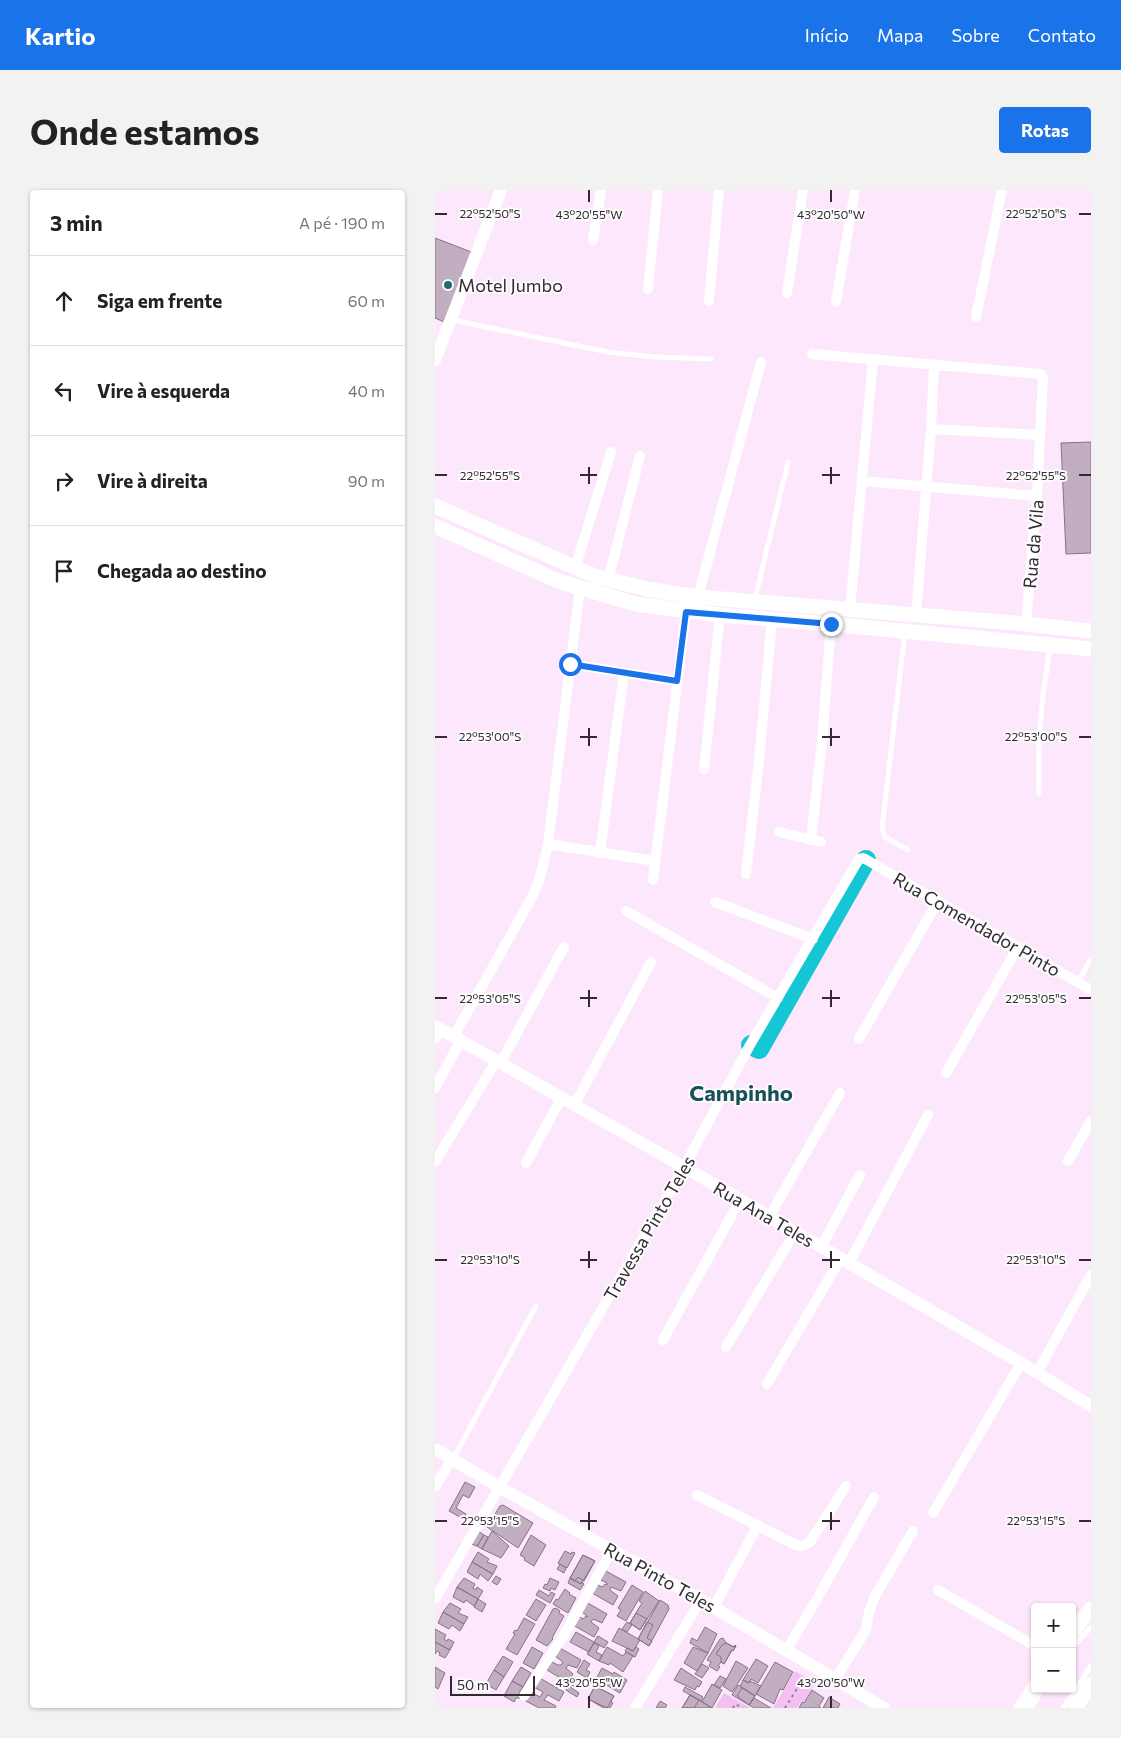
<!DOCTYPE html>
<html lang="pt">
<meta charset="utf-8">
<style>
body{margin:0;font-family:Commissioner,sans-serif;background:#f2f2f2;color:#222}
.controls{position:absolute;right:15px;bottom:15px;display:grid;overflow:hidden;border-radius:5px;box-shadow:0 1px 4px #0004}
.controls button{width:45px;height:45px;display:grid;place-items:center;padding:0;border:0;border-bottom:1px solid #e0e0e0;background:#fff;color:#222;font:25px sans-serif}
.scale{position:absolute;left:15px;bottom:12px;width:85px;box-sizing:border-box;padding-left:5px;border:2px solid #312a31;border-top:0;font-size:14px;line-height:18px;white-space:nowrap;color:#312a31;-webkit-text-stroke:4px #fcfcfc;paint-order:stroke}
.stop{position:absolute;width:15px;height:15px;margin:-11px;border:4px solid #1a73e8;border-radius:50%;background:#fff}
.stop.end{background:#1a73e8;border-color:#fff;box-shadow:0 1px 5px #0008}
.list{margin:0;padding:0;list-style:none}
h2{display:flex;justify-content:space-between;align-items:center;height:65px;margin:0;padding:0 20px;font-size:21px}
h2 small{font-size:16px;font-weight:400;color:#767676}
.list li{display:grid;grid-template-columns:32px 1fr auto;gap:15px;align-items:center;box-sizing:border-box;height:90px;padding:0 20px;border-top:1px solid #e0e0e0}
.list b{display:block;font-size:19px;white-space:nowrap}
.list em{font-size:16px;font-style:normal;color:#767676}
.icon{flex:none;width:28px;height:28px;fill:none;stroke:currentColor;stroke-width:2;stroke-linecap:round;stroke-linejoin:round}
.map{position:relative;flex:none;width:656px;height:1518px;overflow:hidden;border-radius:5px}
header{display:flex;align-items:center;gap:30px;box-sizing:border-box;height:70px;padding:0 25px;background:#1a73e8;color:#fff}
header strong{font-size:24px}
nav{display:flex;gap:28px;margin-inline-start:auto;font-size:18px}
.intro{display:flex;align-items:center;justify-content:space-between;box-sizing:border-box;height:120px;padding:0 30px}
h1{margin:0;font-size:35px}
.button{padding:12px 22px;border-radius:5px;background:#1a73e8;color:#fff;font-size:18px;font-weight:700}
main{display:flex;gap:30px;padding:0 30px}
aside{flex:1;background:#fff;border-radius:5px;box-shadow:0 1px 4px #0004}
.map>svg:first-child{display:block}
</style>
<header>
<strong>Kartio</strong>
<nav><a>Início</a><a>Mapa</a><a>Sobre</a><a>Contato</a></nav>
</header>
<div class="intro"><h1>Onde estamos</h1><a class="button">Rotas</a></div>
<main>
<aside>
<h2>3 min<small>A pé · 190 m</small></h2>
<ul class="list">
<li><svg class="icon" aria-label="ahead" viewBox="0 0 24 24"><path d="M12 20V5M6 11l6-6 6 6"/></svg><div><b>Siga em frente</b></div><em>60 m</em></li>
<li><svg class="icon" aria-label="left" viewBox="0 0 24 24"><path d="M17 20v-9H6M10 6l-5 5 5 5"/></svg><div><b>Vire à esquerda</b></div><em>40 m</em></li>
<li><svg class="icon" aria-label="right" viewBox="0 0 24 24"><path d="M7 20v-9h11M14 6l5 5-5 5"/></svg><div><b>Vire à direita</b></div><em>90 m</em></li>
<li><svg class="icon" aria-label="arrive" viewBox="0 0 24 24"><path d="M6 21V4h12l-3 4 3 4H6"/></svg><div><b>Chegada ao destino</b></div></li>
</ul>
</aside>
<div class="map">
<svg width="656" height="1518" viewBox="0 0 656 1518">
<rect width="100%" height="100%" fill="#fde7fc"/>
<!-- green -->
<path fill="#f2c0f1" d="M360,1481L380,1493L369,1512L366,1511L362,1518H338Z
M289,1503L316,1518H280Z"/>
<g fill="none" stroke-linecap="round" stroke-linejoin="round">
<!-- river -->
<path stroke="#15c6d4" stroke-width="20" d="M316,855L324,859L431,670"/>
</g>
<!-- building -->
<path fill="#c2aec1" stroke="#867385" d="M0,48L39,63L9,132L0,128Z
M656,252V363L631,364L626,253Z
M30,1292L40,1297L34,1308L28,1305L21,1318L31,1324L29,1329L14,1321Z
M68,1315L98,1333L83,1358L52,1337L65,1316Z
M43,1341L49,1345L42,1356L36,1354Z
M57,1341L74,1356L66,1368L47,1359Z
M49,1345L53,1347L47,1359L42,1356Z
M96,1345L111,1355L99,1376L89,1370L90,1368L85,1365Z
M130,1361L136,1364L137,1362L140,1363L132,1378L123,1373Z
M43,1362L54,1369L52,1372L62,1376L58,1384L37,1372Z
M148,1365L160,1371L146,1394L135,1388Z
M148,1365L160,1371L149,1391L143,1387L140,1391L135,1388Z
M37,1372L58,1384L53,1391L45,1384L43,1389L32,1382Z
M125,1374L131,1378L129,1383L122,1379Z
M169,1380L191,1392L186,1401L176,1397L175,1400L183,1406L178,1415L157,1403L161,1394L167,1397L170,1394L172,1395V1393L164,1389Z
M61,1386L66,1389L62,1395L57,1392Z
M29,1388L40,1394L38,1398L41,1400L42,1397L48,1401L43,1409L22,1397Z
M115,1388L124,1392L120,1400L116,1398L115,1401L108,1398L110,1394L112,1395Z
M135,1388L146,1394L147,1392L149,1394L145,1400L133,1393Z
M197,1395L208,1402L191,1431L182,1426L186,1420L183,1418Z
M22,1397L43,1409L39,1416L31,1410L29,1413L18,1407Z
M130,1399L135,1403L134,1404L141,1408L133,1423L118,1414L121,1409L123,1410Z
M104,1400L114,1406L116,1402L120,1404L115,1413L101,1405Z
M210,1401L224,1411L205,1440L195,1433L207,1413L204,1411Z
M43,1409L51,1414L47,1422L39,1417Z
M101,1409L111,1415L101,1431L91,1425Z
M225,1410L233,1415L234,1419L214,1456L203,1449Z
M151,1412L172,1424L167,1433L158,1429L156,1432L164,1438L159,1447L138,1435L143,1426L148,1429L151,1426L153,1427L146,1421Z
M15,1413L26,1419L23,1423L33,1427L29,1434L8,1422Z
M121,1418L125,1421L124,1423L129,1426L117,1448L118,1449L112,1456L101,1450L118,1419Z
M8,1422L29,1434L25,1441L17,1435L14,1439L3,1433Z
M201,1423L212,1429L205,1440L195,1433Z
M89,1428L100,1434L82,1465L71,1459L80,1444L78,1443L80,1440L82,1441Z
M192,1432L197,1435L192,1442L187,1439Z
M212,1432L218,1435L212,1448L217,1451L214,1456L203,1449Z
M270,1437L282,1444L273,1463L255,1453L257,1448L262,1451Z
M184,1438L205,1450L198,1461L177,1451Z
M0,1439L11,1445L9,1449L12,1451L13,1449L19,1452L15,1460L0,1452Z
M141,1442L159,1452L154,1462L135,1452Z
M163,1446L173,1452L169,1458L159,1452Z
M288,1448L291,1453L299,1457L300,1455L301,1456L298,1461L297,1460L289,1474L286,1472L283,1476L285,1477L282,1481L274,1476L276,1472L272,1470L285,1449Z
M0,1452L15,1460L10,1468L4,1465L5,1463L2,1461L0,1464Z
M159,1453L164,1456L161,1462L167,1465L164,1471L152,1464Z
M291,1453L299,1457L300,1455L301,1456L298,1461L297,1460L289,1474L286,1472V1467L281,1464L287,1455Z
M97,1457L108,1463L99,1479L88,1473Z
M172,1457L188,1466L191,1462L198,1466L188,1482L175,1473L174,1475L164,1471Z
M201,1457L204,1459L200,1467L190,1461L192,1458L198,1461Z
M258,1457L273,1463L262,1481L249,1473Z
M125,1458L146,1470L142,1478L133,1475L131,1478L138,1484L134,1493L112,1480L117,1472L123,1475H126L128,1472L120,1466Z
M68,1466L78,1472L69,1487L59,1480Z
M321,1469L333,1476L323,1493L316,1489L314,1493L308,1490Z
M149,1470L155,1474L151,1480L155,1482L152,1488L142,1482Z
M301,1471L313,1478L297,1502L288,1496Z
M340,1472L358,1482L348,1500L345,1499L339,1514L321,1504Z
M267,1474L274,1478L267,1488L260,1484Z
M0,1477L10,1483L3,1499L0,1497Z
M86,1477L96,1483L88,1497L77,1491Z
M167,1478L178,1484L179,1482L192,1490L185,1503L161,1489Z
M246,1478L267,1492L264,1497L262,1496L260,1500L239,1490Z
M59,1480L69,1487L61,1500L51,1494Z
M285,1486L291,1489L285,1498L279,1495Z
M103,1487L129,1502L124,1511L113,1505L109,1510L121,1516L120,1518H104L89,1510L94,1501L105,1507L108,1502L97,1496Z
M139,1487L147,1492L143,1498L135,1494Z
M308,1490L314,1493L315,1491L326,1496L320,1506L305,1496Z
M77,1491L88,1497L84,1503L86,1505L84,1509L82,1507L79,1512L69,1506Z
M277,1494L287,1500L277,1518L267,1512Z
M303,1495L320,1506L314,1515L297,1505Z
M134,1496L144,1503L142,1507L131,1500Z
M160,1496L179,1506L172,1518L153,1509Z
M160,1496L179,1506L176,1511L178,1513L175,1518H169L153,1509Z
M250,1497L268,1507L266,1511L248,1501Z
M307,1498L320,1506L314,1515L302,1506Z
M377,1500L389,1508L384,1516L386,1518H364L367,1512L369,1513Z
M255,1505L264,1510L259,1518H247Z
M255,1505L266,1511L277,1518H247Z
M394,1507L405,1514L403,1518H388Z
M319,1508L336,1518H319L314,1515Z
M225,1511L232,1515L230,1518H221Z"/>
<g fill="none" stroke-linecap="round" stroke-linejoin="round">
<!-- path -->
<path stroke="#8d7f8c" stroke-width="2" stroke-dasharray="2.5 4" stroke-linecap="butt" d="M298,1518L300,1514L308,1518
M350,1518L370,1486"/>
<!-- service -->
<path stroke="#fff" stroke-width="5" d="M17,130L173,162L219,167L276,169
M320,409L353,272
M470,442L447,638L450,647L473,660
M604,603V549L608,504L615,458
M643,792L656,769
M18,1269L101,1116
M637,1458L656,1437
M596,1518L608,1499
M628,1518L656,1476"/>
<!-- minor -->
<path stroke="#fff" stroke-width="10" d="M158,50L166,0
M213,99L223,0
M352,103L368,0
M274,111L284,0
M401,112L420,0
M541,127L567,0
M377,164L606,184L608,188L602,306L591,434
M496,239L604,245
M427,291L602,306
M140,378L176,262
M173,390L205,266
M263,407L326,172
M415,419L438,170
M481,425L496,239L499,175
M135,474L242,491
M269,579L285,425
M344,642L386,652
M376,650L387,552L396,434
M113,654L220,671
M165,663L189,483
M311,684L324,570L337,430
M218,690L251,422
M280,712L378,749
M191,721L343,808
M19,846L97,707L104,691L113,654L145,398
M0,849L6,839
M424,849L503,711
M66,872L129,757
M511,883L583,757
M0,898L26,850
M140,914L216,772
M633,971L656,931
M0,972L62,870
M91,973L127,907
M334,1027L405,903
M386,1057L425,985
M414,1073L493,925
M228,1150L305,1010
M291,1157L360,1042
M602,1183L656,1085
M332,1194L406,1068
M0,1297L17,1269
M262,1305L361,1355L367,1356L375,1352L411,1296
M498,1323L586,1173
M503,1400L600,1456
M0,1409L249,977L315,855L424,669L428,668L432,670L656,800
M279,1417L323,1335
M351,1461L382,1409L439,1307
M400,1490L431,1440L434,1422L440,1406L478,1341
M89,1506L131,1442L177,1360
M200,1518L266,1410"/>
<!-- tertiary -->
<path stroke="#fff" stroke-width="12" d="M0,170L66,0
M0,836L249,977L586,1173L656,1216
M0,1259L66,1298L266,1410L449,1518"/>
<!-- primary -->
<path stroke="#fff" stroke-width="15" d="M0,316L160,386L212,399L263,407L591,434L656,441
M0,336L123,391L201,414L285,425L396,434L656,459
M637,1442L656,1419
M586,1518L600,1497
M640,1518L656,1494"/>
</g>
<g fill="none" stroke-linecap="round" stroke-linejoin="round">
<!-- route -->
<path stroke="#1a73e8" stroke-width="6" d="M135,474L242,491L251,422L396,434"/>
</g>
<!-- ticks -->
<path fill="none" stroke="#312a31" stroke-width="2" d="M154,0V12M396,0V12M0,24H12M644,24H656M154,277V294M396,277V294M0,285H12M145,285H162M387,285H405M644,285H656M154,538V556M396,538V556M0,547H12M145,547H162M387,547H405M644,547H656M154,800V817M396,800V817M0,808H12M145,808H162M387,808H405M644,808H656M154,1061V1078M396,1061V1078M0,1070H12M145,1070H162M387,1070H405M644,1070H656M154,1322V1340M396,1322V1340M0,1331H12M145,1331H162M387,1331H405M644,1331H656M154,1506V1518M396,1506V1518"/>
<!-- markers -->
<circle fill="#206b73" stroke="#fcfcfc" stroke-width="2" cx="13" cy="95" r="5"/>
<g text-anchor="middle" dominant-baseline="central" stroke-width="4" stroke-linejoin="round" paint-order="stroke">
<!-- poi labels -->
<g font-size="18" fill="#312a31" stroke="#fcfcfc" text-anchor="start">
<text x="23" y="95">Motel Jumbo</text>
</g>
<!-- street labels -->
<g font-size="18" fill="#312a31" stroke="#fcfcfc">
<text transform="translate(598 354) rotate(-85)">Rua da Vila</text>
<text transform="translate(542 734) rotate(30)">Rua Comendador Pinto</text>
<text transform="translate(329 1024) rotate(30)">Rua Ana Teles</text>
<text transform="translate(214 1038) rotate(-60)">Travessa Pinto Teles</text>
<text transform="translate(225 1387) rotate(29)">Rua Pinto Teles</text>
</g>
<!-- district labels -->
<g font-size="22" font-weight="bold" fill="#155157" stroke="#fcfcfc">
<text x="306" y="902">Campinho</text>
</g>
</g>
<g font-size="12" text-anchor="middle" fill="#312a31" stroke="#fcfcfc" stroke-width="4" stroke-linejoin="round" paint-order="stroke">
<text x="55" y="28">22°52'50"S</text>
<text x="601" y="28">22°52'50"S</text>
<text x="154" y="29">43°20'55"W</text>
<text x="396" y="29">43°20'50"W</text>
<text x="55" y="290">22°52'55"S</text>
<text x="601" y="290">22°52'55"S</text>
<text x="55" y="551">22°53'00"S</text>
<text x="601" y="551">22°53'00"S</text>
<text x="55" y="813">22°53'05"S</text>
<text x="601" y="813">22°53'05"S</text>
<text x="55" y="1074">22°53'10"S</text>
<text x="601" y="1074">22°53'10"S</text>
<text x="55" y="1335">22°53'15"S</text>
<text x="601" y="1335">22°53'15"S</text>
<text x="154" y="1497">43°20'55"W</text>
<text x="396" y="1497">43°20'50"W</text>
</g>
</svg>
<div class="controls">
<button>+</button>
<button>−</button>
</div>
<div class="scale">50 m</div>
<div class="stop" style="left:135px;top:474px"></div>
<div class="stop end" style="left:396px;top:434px"></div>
</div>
</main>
